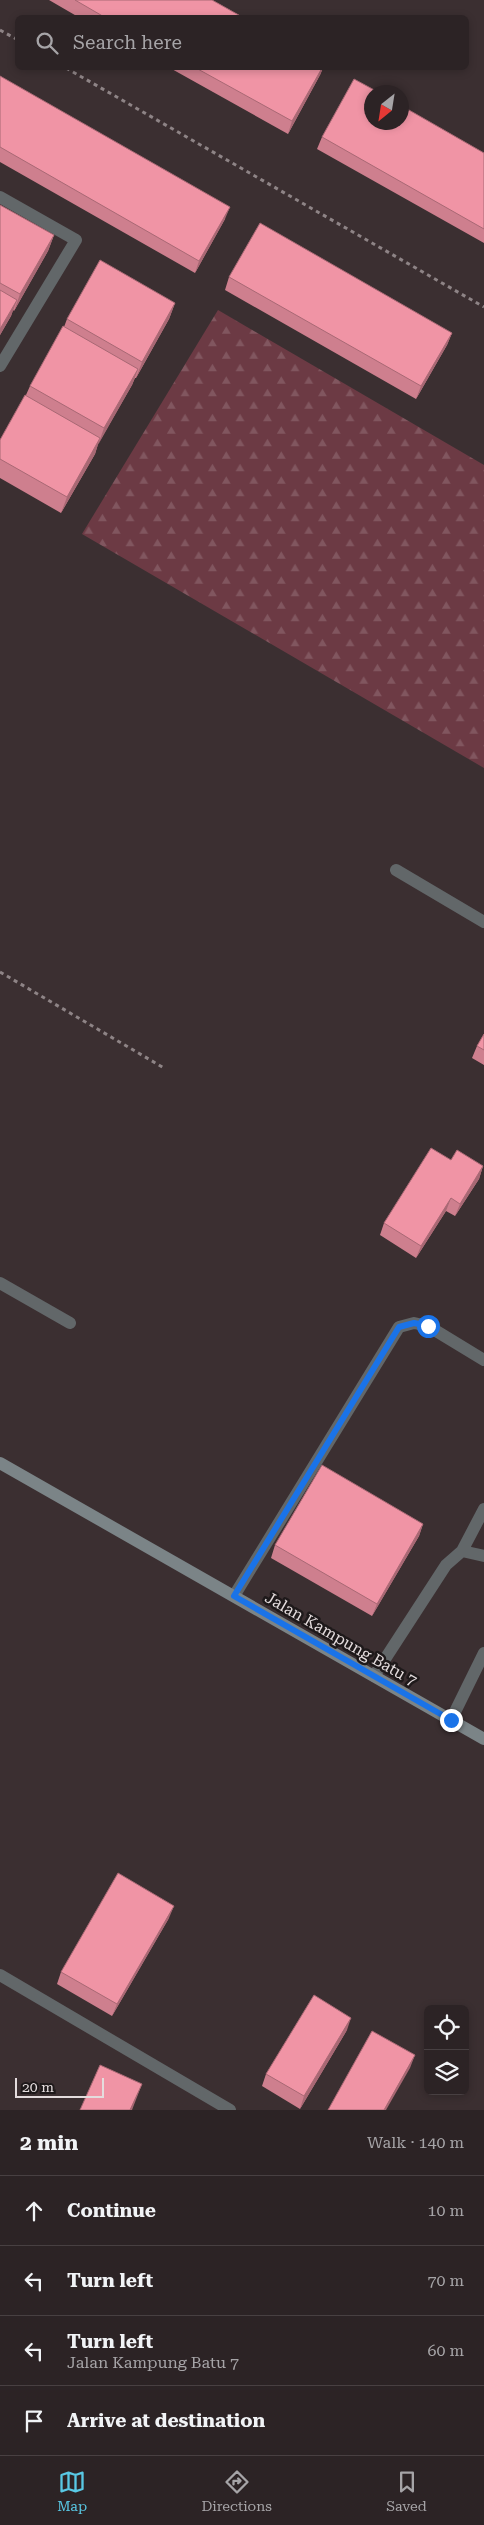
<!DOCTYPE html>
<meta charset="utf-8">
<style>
body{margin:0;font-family:"Roboto Serif",serif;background:#342b2d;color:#f1f3f6}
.controls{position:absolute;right:15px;bottom:15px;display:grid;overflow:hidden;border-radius:8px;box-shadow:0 2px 8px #0003}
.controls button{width:45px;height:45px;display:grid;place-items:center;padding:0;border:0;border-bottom:1px solid #484042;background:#2c2325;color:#f1f3f6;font:25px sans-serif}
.compass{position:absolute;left:364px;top:85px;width:45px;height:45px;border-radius:50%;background:#2c2325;box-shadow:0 2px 8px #0003;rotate:210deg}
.scale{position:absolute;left:15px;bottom:12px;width:89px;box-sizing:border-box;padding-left:5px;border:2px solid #e4dcdd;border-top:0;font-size:14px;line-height:18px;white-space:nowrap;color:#e4dcdd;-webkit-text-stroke:4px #1e191a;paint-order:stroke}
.stop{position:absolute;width:15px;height:15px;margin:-11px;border:4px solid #1a73e8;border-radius:50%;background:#fff}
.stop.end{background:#1a73e8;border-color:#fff;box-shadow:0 1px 5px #0008}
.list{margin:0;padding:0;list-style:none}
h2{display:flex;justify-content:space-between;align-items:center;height:65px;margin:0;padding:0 20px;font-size:21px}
h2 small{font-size:16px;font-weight:400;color:#a6a4a7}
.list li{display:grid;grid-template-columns:32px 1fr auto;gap:15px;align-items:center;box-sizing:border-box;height:70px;padding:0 20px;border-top:1px solid #484042}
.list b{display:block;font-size:19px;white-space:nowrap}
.list p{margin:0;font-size:16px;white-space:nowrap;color:#a6a4a7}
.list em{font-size:16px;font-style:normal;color:#a6a4a7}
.icon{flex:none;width:28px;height:28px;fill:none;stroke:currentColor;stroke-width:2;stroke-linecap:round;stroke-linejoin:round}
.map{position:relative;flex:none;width:484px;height:2110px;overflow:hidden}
.search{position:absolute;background:#2c2325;box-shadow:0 2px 8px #0003;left:15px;right:15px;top:15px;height:55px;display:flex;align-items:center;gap:12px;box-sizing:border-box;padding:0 18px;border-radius:8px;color:#a6a4a7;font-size:19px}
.sheet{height:345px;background:#2c2325}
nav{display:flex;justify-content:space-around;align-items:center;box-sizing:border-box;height:70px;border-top:1px solid #484042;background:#2c2325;font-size:14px;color:#a6a4a7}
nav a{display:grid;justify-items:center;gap:2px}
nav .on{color:#59c8e4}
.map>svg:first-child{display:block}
</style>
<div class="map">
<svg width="484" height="2110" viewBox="0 0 484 2110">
<defs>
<pattern id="forest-firs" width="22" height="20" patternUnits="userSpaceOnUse" patternTransform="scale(1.25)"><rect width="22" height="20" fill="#6c3a44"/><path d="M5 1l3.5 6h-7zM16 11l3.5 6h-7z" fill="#81565f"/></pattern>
</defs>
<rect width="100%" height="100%" fill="#3b2f31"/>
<!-- forest -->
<path fill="url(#forest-firs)" d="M218,310L484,465V768L82,534Z"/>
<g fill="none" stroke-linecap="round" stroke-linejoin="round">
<!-- path -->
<path stroke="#8e8486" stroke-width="3" stroke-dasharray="4 4" stroke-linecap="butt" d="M0,30L18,40
M66,68L484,307
M0,972L164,1068"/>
<!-- lane -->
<path stroke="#626769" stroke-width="12" d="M462,1551L484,1509
M234,1596L399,1327L414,1323L428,1326L484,1360
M374,1676L446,1565L462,1551L484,1556
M451,1720L484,1653"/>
<!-- street -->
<path stroke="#626769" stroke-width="12" d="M0,197L76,240L0,366
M396,870L484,922
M0,1283L70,1323
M0,1975L230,2110"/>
<!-- secondary -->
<path stroke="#7b8487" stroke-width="12" d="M0,1463L484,1739"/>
</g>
<!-- wall -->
<path fill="#ce7f8e" d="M49,0H212L244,18H80Z
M170,68H323L320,75L288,134Z
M0,76L225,219L195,273L0,162Z
M322,137L484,153V243L317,149Z
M0,205L54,235L48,251L14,311L13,310L11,316L0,335Z
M229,277L452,333L447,345L416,399L225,290Z
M175,303L169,319L136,378H135L132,385L98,444L95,454L61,513L0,478V440L26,395L30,386L64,327L67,319Z
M484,1034V1065L472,1058L477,1046Z
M451,1160L483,1166L479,1179L455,1216L446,1211L416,1258L380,1235L384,1223Z
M423,1524L419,1536L372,1616L271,1558L275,1545Z
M169,1918L112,2016L57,1984L61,1972Z
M347,2030L300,2109L262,2086L266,2074Z"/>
<!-- shaded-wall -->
<path fill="#a86874" d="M322,68H323L320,75L288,134L292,121Z
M230,207L225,219L195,273L199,261Z
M54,235L48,251L14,311L20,294Z
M17,300L11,316L0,335V329Z
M175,303L169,319L136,378L142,362Z
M452,333L447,345L416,399L421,386Z
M138,369L132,385L98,445L104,428Z
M100,438L95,454L61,513L67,497Z
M483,1166L479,1179L455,1216L460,1204Z
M451,1198L446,1211L416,1258L421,1246Z
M423,1524L419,1536L372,1616L377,1604Z
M174,1906L169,1918L112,2016L117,2004Z
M351,2018L347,2030L300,2109L304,2096Z
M415,2055L410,2068L386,2110H384Z
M142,2084L132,2110H130Z"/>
<!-- building -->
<path fill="#f094a5" stroke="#a86874" d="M75,0H212L244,18H106Z
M196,68H322L292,121Z
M0,76L230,207L199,261L0,147Z
M354,79L378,92H372V122H402V106L484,153V229L322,137Z
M0,205L54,235L20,294L0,283Z
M260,223L452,333L421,386L229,277Z
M100,260L175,303L142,362L67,319Z
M0,290L17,300L0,329Z
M63,326L138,369L104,428L30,386Z
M25,395L100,438L67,497L0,459V440Z
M484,1034V1050L477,1046Z
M431,1148L451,1160L457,1150L483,1166L460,1204L451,1198L421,1246L384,1223Z
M322,1465L423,1524L377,1604L275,1545Z
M118,1873L174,1906L117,2004L61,1972Z
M314,1995L351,2018L304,2096L266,2074Z
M372,2031L415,2055L384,2110H328Z
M100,2065L142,2084L130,2110H80Z"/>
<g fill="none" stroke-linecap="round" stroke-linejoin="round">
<!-- route -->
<path stroke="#1a73e8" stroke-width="6" d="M428,1326L414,1323L399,1327L234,1596L451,1720"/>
</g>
<g text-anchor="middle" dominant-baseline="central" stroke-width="5" stroke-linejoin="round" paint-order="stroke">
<!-- street labels -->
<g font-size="16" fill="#e4dcdd" stroke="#1e191a">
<text transform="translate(341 1639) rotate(30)">Jalan Kampung Batu 7</text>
</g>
</g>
</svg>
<div class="controls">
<button><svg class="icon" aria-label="locate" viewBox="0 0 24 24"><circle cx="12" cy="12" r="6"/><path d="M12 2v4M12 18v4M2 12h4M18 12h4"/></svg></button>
<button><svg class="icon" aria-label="layers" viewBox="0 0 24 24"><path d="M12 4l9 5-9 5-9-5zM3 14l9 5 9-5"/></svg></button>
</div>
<svg class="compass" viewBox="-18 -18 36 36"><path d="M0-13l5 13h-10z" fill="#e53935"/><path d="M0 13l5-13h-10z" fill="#a6a4a7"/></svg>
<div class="scale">20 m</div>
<div class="stop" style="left:428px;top:1326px"></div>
<div class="stop end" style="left:451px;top:1720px"></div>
<div class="search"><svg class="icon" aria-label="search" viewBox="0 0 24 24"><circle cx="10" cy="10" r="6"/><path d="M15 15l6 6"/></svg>Search here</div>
</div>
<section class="sheet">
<h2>2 min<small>Walk · 140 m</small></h2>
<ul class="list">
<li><svg class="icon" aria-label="ahead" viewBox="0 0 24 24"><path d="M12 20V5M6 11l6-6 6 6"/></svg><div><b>Continue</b></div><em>10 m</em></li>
<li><svg class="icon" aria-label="left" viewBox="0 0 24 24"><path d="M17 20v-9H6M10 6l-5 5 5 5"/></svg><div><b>Turn left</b></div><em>70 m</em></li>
<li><svg class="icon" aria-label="left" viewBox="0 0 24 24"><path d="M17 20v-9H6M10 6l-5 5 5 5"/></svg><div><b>Turn left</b><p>Jalan Kampung Batu 7</p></div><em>60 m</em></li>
<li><svg class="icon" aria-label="arrive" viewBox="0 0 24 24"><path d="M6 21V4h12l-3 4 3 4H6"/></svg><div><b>Arrive at destination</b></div></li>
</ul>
</section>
<nav>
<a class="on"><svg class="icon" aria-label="map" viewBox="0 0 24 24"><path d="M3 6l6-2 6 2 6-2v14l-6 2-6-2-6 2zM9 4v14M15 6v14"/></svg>Map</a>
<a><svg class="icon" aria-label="directions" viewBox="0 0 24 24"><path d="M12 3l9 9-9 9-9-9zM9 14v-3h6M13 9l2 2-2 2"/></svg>Directions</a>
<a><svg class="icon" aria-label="saved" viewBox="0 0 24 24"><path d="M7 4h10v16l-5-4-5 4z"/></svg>Saved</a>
</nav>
